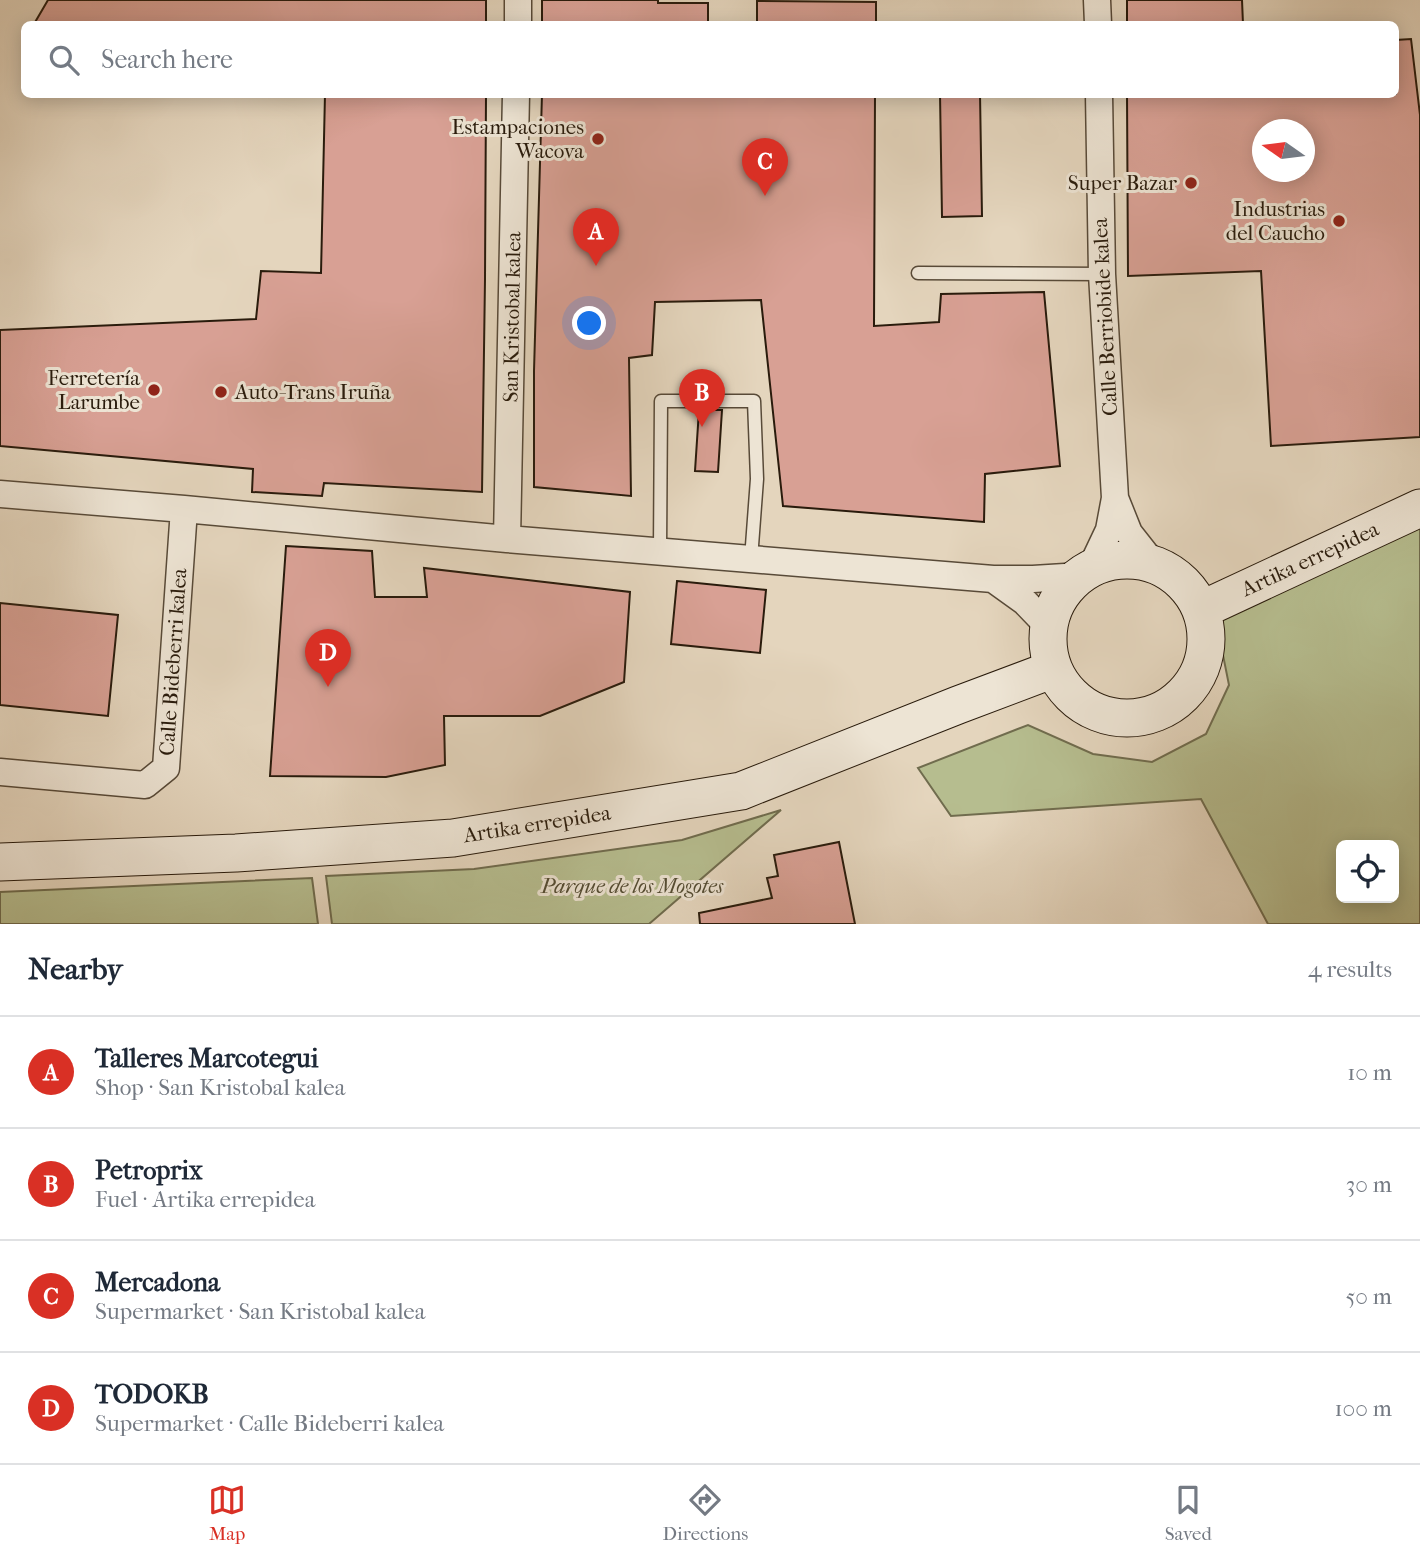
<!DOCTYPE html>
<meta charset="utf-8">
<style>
body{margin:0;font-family:"IM FELL French Canon",serif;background:#f6f6f7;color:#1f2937}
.controls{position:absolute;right:21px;bottom:21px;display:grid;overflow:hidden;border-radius:10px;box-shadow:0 4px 18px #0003}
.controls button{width:63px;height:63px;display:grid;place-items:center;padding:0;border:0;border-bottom:2px solid #e0e1e3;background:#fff;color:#1f2937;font:35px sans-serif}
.compass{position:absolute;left:1252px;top:119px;width:63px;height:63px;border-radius:50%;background:#fff;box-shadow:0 4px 18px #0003;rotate:284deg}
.you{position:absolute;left:590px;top:324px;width:24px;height:24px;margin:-18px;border:5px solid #fff;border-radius:50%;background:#1a73e8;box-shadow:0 0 0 10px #1a73e833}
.badge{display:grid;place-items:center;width:46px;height:46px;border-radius:50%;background:#d93025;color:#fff;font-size:23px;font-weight:700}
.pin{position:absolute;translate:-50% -58px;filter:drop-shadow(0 2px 4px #0008)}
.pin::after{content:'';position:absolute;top:37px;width:24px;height:21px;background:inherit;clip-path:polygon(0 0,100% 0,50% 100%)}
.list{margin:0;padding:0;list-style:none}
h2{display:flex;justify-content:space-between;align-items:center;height:91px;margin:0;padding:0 28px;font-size:30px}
h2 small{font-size:23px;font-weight:400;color:#747a83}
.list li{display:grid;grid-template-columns:46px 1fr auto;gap:21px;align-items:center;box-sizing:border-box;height:112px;padding:0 28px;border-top:2px solid #e0e1e3}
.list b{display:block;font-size:26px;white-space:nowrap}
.list p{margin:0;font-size:23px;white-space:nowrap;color:#747a83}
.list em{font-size:23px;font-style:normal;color:#747a83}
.icon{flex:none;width:38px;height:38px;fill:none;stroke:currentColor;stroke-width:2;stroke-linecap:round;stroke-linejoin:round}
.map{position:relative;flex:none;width:1420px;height:924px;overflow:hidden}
.search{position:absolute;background:#fff;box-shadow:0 4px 18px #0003;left:21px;right:21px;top:21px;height:77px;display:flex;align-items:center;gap:18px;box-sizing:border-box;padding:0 24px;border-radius:10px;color:#747a83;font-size:26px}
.sheet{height:539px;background:#fff}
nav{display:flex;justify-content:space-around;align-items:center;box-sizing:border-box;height:98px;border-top:2px solid #e0e1e3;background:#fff;font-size:19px;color:#747a83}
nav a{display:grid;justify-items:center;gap:4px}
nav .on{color:#d93025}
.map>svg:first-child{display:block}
</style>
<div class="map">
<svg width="1420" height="924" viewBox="0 0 1420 924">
<rect width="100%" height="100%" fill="#e4d5bd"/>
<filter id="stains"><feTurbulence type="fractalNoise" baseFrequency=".00286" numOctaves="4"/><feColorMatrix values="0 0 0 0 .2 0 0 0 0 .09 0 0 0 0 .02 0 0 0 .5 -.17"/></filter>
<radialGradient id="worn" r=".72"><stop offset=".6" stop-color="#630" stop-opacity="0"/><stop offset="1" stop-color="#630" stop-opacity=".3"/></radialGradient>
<!-- green -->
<path fill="#b6bd8f" stroke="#706c4e" stroke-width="2" fill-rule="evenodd" d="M1420,508V924H1268L1201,799L951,816L918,768L1028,725L1093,754L1152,762L1206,734L1229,685L1222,650L1198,610ZM1341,845H1394V898H1341Z
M781,810L649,924H332L326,876L474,869L682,840Z
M312,878L318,924H0V892Z"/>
<!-- building -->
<path fill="#d8a094" stroke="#291b0c" stroke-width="2" fill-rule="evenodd" d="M48,0H486V24H34Z
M542,0H658V3H708V24H542Z
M1127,0H1242L1243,24H1127Z
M757,1L876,2V24H757Z
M1411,39L1420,115V437L1271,446L1261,271L1128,276L1127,94H1396V40ZM1263,130H1305V172H1263Z
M325,94H486L485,279L482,492L324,483L322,496L252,492L253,469L0,446V330L256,319L261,271L321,273Z
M542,94H875L874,326L939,322L941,294L1044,292L1060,466L985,474L984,522L783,506L761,300L655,302L652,355L629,358L631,496L534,487V371Z
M940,94H980L982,216L942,217Z
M699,410H722L718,472L695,471Z
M286,546L372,551L375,597H427L424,568L630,592L624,682L540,716H444L445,765L386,777L270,776Z
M677,581L766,590L760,653L671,644Z
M0,603L118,615L108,716L0,705Z
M839,842L855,924H700L699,913L772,898L767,878L778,876L774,855Z"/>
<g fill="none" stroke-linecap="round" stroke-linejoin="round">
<!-- lane casing -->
<g stroke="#584a38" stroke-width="15">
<path id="lane" d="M918,273L1102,274
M660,551L661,401H754L757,479L751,559"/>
</g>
<!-- street casing -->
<g stroke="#584a38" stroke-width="29">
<path id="street" d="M1097,0L1098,24
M518,24V0
M0,494L184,509L507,539L993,579H1033L1081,576
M1115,498L1129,533L1155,566
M507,539L516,94
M1091,568L1109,530L1115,498L1102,274L1099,94
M993,579L1025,602L1048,626
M0,772L145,785L166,768L184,509"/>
</g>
<!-- secondary casing -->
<g stroke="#291b0c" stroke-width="39">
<path id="secondary" d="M1048 639a79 79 0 1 1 158 0a79 79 0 1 1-158 0Z
M1201,610L1420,508
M0,862L236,853L453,838L741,791L958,705L1051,670"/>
</g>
<!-- lane -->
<use href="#lane" stroke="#ede4d4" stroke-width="12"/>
<!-- street -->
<use href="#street" stroke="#ede4d4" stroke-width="26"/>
<!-- secondary -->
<use href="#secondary" stroke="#ede4d4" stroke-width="37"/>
</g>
<!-- markers -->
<g fill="#8f2418" stroke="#ede4d4" stroke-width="2.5">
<circle cx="598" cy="139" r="7"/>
<circle cx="1191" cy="183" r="7"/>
<circle cx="1339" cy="221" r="7"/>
<circle cx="154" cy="390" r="7"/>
<circle cx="221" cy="392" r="7"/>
</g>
<g text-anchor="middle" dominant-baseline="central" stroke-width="6" stroke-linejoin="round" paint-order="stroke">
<!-- poi labels -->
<g font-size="21" fill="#291b0c" stroke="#ede4d4" text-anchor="end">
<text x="584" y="127">Estampaciones<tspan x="584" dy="24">Wacova</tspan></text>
<text x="1177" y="183">Super Bazar</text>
<text x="1325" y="209">Industrias<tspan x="1325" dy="24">del Caucho</tspan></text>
<text x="140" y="378">Ferretería<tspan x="140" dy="24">Larumbe</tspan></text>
<text x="235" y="392" text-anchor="start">Auto-Trans Iruña</text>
</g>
<!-- street labels -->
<g font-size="21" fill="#291b0c" stroke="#ede4d4">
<text transform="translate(512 317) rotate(-89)">San Kristobal kalea</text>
<text transform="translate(1105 317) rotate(-93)">Calle Berriobide kalea</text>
<text transform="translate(1310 559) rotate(-25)">Artika errepidea</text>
<text transform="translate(173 662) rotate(-86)">Calle Bideberri kalea</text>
<text transform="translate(537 824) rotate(-9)">Artika errepidea</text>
</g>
<!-- park labels -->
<g font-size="21" font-style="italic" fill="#534c33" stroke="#ede4d4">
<text x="632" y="886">Parque de los Mogotes</text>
</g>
</g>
<rect width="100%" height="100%" filter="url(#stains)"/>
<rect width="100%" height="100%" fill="url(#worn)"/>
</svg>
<div class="controls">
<button><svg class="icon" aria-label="locate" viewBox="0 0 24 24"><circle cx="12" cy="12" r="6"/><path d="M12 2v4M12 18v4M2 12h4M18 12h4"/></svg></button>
</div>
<svg class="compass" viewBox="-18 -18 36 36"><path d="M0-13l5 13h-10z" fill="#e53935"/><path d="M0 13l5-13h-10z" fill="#747a83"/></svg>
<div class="you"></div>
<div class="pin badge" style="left:596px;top:266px">A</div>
<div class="pin badge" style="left:702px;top:427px">B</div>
<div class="pin badge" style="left:765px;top:196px">C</div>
<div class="pin badge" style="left:328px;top:687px">D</div>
<div class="search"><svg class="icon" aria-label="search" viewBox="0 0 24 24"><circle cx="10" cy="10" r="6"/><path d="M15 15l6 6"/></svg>Search here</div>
</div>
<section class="sheet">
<h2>Nearby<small>4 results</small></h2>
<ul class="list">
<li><span class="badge">A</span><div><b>Talleres Marcotegui</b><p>Shop · San Kristobal kalea</p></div><em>10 m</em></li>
<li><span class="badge">B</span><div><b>Petroprix</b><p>Fuel · Artika errepidea</p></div><em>30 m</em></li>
<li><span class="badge">C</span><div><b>Mercadona</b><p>Supermarket · San Kristobal kalea</p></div><em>50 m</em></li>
<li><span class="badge">D</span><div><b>TODOKB</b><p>Supermarket · Calle Bideberri kalea</p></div><em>100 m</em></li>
</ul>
</section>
<nav>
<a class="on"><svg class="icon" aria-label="map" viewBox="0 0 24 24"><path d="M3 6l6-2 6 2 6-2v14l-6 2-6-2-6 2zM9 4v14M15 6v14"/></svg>Map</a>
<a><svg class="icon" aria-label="directions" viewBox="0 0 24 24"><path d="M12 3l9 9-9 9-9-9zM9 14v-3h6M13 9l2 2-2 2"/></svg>Directions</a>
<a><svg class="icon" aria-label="saved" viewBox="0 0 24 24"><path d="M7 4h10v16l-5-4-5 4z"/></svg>Saved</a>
</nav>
